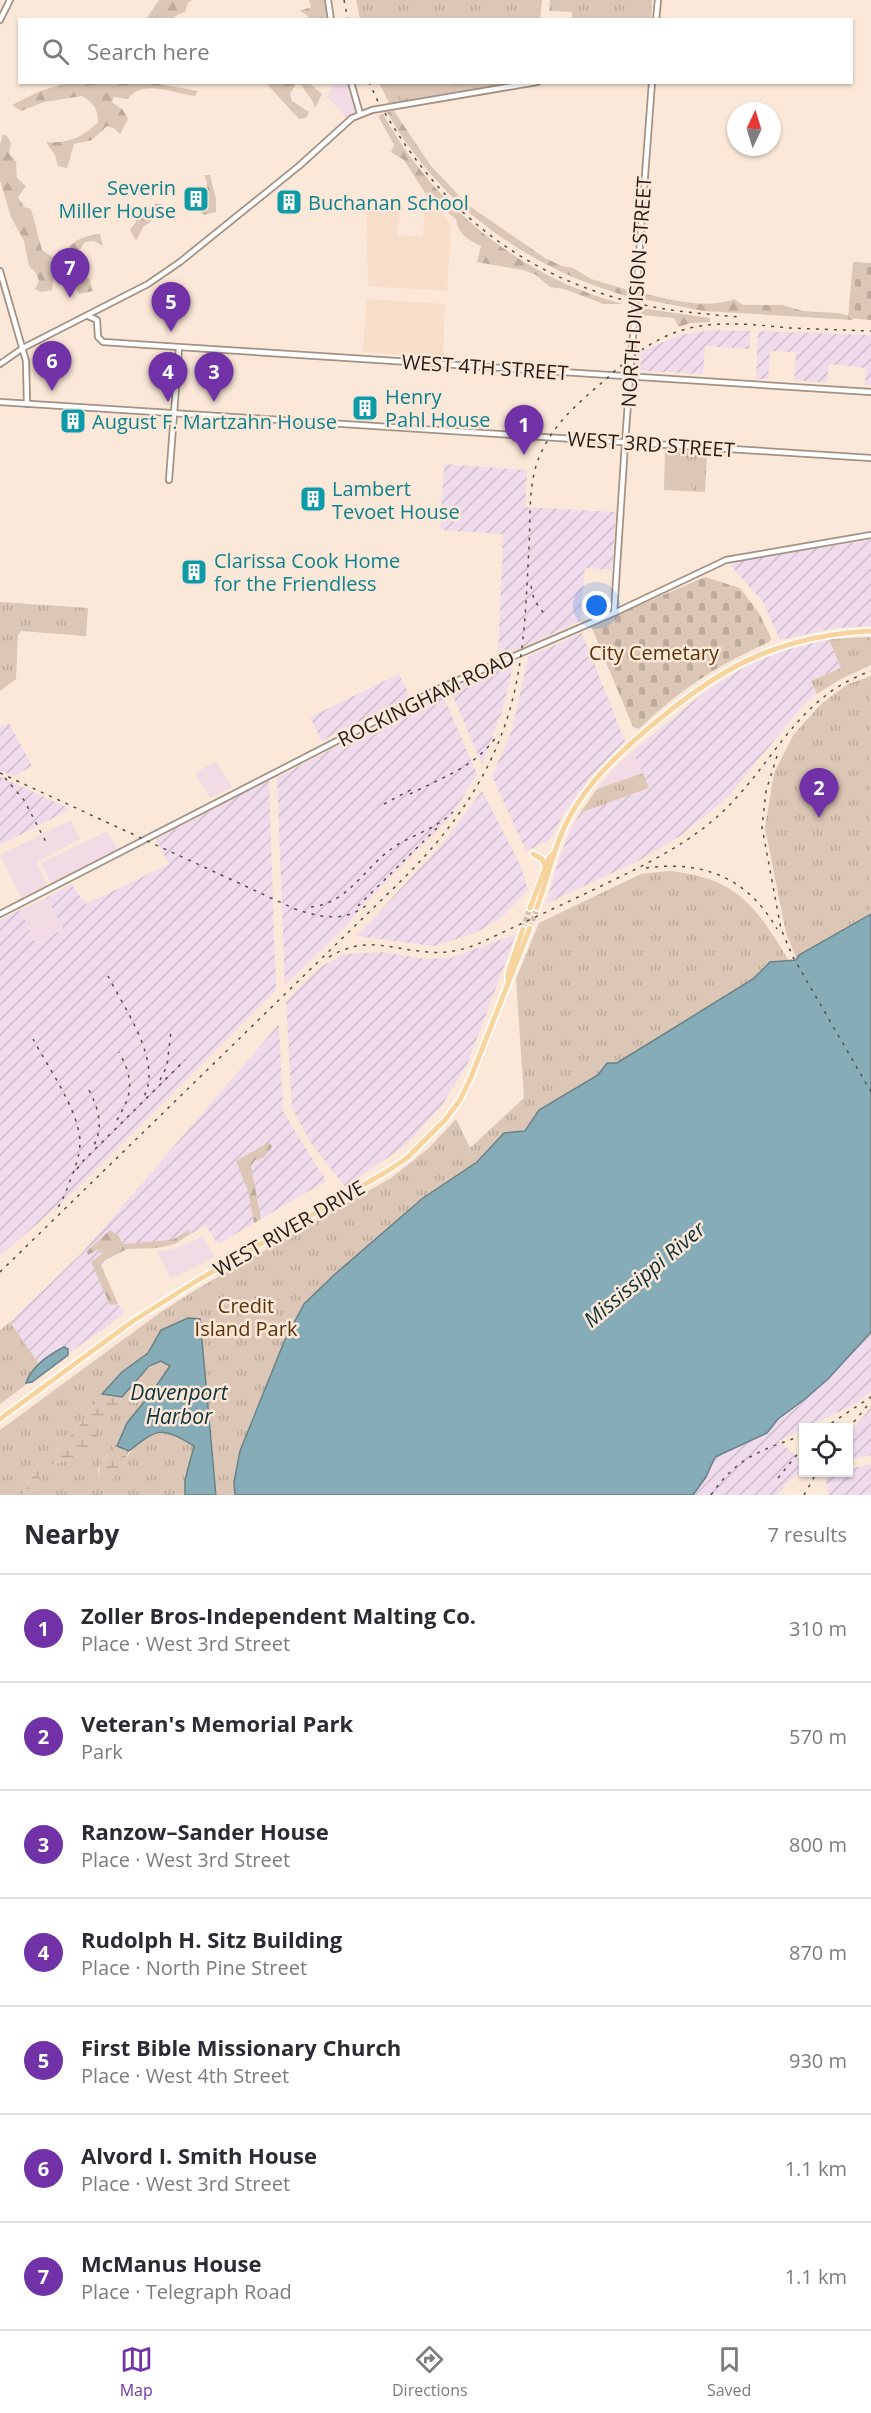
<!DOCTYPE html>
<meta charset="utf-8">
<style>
body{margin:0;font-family:"Open Sans",sans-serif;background:#f2f2f3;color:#2b2b33}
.controls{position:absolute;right:18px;bottom:18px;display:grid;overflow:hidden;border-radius:0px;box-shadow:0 2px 4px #0004}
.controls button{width:54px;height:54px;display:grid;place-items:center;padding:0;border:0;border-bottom:2px solid #e1e1e2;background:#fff;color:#2b2b33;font:30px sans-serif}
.compass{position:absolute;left:727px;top:102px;width:54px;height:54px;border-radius:50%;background:#fff;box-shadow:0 2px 4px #0004;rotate:4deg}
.you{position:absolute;left:597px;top:606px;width:21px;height:21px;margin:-15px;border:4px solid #fff;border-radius:50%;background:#1a73e8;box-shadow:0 0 0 9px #1a73e833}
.badge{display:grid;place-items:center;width:39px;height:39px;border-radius:50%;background:#7132a7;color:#fff;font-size:20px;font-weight:700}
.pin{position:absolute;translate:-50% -50px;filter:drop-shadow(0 2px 3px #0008)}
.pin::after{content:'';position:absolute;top:32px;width:21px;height:18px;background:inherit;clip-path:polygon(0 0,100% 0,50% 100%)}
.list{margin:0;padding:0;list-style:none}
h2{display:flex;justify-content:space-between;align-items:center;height:78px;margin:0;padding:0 24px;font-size:26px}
h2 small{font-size:20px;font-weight:400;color:#7c7c81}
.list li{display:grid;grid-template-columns:39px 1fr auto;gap:18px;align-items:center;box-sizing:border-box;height:108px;padding:0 24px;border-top:2px solid #e1e1e2}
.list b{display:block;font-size:22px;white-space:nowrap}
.list p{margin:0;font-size:20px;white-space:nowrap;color:#7c7c81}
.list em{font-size:20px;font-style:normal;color:#7c7c81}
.icon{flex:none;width:33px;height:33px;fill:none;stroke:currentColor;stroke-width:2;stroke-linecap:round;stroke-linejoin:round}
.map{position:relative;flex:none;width:871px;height:1495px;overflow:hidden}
.search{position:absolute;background:#fff;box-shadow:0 2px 4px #0004;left:18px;right:18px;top:18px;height:66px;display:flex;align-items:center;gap:15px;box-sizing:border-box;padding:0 21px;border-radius:0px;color:#7c7c81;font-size:22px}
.sheet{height:834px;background:#fff}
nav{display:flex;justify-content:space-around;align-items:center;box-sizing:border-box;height:84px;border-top:2px solid #e1e1e2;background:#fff;font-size:16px;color:#7c7c81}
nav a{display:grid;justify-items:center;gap:3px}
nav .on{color:#7132a7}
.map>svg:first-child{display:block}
</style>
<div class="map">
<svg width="871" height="1495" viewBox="0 0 871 1495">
<defs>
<pattern id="industrial-furrows" width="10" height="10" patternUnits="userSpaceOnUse" patternTransform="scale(1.5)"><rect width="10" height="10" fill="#efdbeb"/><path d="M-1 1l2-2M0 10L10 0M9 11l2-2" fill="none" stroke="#cdbcc9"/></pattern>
<pattern id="forest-firs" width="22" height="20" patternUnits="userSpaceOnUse" patternTransform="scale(1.5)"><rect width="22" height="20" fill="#dcc6b5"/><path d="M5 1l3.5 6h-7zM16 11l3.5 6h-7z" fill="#bdaa9b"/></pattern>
<pattern id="wetland-marsh" width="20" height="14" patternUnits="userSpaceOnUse" patternTransform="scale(1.5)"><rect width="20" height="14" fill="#dcc6b5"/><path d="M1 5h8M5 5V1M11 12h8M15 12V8" fill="none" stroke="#bdaa9b"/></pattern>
<pattern id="cemetery-stones" width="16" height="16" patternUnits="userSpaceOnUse" patternTransform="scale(1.5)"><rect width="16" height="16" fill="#dcc6b5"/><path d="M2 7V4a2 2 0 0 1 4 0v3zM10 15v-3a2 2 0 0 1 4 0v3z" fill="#bdaa9b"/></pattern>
<pattern id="park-tufts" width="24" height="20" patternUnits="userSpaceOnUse" patternTransform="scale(1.5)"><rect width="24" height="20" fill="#dcc6b5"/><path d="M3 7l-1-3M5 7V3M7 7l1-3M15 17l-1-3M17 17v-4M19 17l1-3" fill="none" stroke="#bdaa9b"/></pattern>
</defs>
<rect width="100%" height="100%" fill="#fce8d8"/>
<!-- commercial -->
<path fill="#f3dbe5" d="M334,83H348L357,109L347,118L327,97Z
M633,751L643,773L597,789L615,767Z
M216,761L232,787L210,798L195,773Z
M71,820L80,839L37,862L47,885L21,898L0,855Z
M107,831L118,849L51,883L41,863Z
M46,898L65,929L36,944L20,910Z
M203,1236L215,1257L171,1279L157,1252L174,1249Z"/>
<!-- industrial -->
<path fill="url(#industrial-furrows)" d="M711,330L751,331L749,349L705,346L703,374L635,370L636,357L645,350L680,335Z
M758,331L871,335V385H865L866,368L829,364L827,383L794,380L796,352L770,351L768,379H756Z
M444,464L527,470L525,507L616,512L612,570L585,568L580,621L498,658L503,534L440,530Z
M871,540V626L836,628L780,640L763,602L731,566V564L741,560Z
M582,633L625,741L591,776L563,815L550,840L526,851L492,776L512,730L528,657Z
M829,639L841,668L811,681L817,694L804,704L727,798L680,836L640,860L546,904L559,859L570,830L580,813L649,788L633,751L706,691L745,667L782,651Z
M514,661L503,709L482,764L450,689Z
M399,674L410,697L321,741L310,717Z
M442,693L477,774L451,816L362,906L347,925L285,985L277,777Z
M9,723L32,766L14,776L0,771V727Z
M0,777L71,809L0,845Z
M269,780L276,990L68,1197L0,1256V920L20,910L36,944L64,929L46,898L71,884L86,904L169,864L156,839Z
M482,791L520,864L528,890L499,920L473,934L434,946L357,936L443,843Z
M516,934L467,1065L442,1105L407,1144L345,1187L311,1143L292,1108L286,1001L319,968L344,954L381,952L426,959L451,958Z
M279,1024L283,1111L326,1181L218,1244L206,1226L175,1242L129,1247L106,1258L99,1270L124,1314L44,1371L10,1322L83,1252Z
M871,1332V1391L857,1403L778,1441L803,1462V1472L790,1480L777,1495H693L706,1477L715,1457L767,1433L778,1419L805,1399L828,1379Z
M871,1407V1455L849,1460V1435Z
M871,1464V1495H829L825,1475L848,1472L849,1469Z"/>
<!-- built -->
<path fill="#f8ddc8" d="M366,200L400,202L397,235L423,236L425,203L437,206L451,225L447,291L368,286Z
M367,299L445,304L443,357L363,352Z"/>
<!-- forest -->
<path fill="url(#forest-firs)" d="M159,0H192L188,3L185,12L175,16L173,19H146Z
M309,0H324L327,19H308V16L300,11L311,7Z
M67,83H153L198,91L195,96C175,94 142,78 128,99L114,97L112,102L123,110L128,119L120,134L114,128L107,126L92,140L74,144L67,168L58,166L55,155L46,142C67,144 84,137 98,122C98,108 94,104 82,96L44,102L21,111L12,105L40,91Z
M266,83H309L322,94L315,108C312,96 306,95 302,85L296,84L290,94L292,101L309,112L306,118L299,119Z
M394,111L431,166L468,205L545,258L562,266L573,268L591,279L628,290L627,296C526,268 439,204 387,112Z
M383,114C434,206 520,277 623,304H604L564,289L550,287L536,275L523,270L477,262L481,246C468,240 458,234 456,219L427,196L404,160L391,152L394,145L378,116Z
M3,134L7,136L11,143L9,153L16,162L17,178L26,186L18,197L24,207L31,209L42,250L52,257C75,247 71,237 100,234L103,246L94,241L85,242L79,251L81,265L78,267V274L89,278L93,291L79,294L72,281L58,273L54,276L52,290L42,292L35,289L39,281L36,273L29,266L24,241L11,217L0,180V145Z
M204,175H210L216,199V212L203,215L196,206L202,202V196C210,189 208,183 204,175Z
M155,204H162L167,210L143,227L136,241L130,230L136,222V214L147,212Z
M641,293C670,299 705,310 734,299L743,305H782L803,311L836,313L851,316L853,320L704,311L642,299Z
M640,308L710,318V322L690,323L679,327L674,318L641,315Z
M269,1142L272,1147L263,1158L255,1160L251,1166L261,1219L254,1223L248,1191L236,1161Z
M110,1230L119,1236L122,1244L172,1240L189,1230L190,1234L175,1244L157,1248L127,1249L100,1263L118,1304L110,1305L91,1262L102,1254L98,1249L88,1255L87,1251Z"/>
<!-- wetland -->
<path fill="url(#wetland-marsh)" d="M102,1394L122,1397C113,1416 97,1446 77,1456C67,1461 56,1463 46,1467L30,1495H22L39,1463L57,1451L81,1423Z
M117,1446L129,1451L122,1467L113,1479L100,1477C97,1462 107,1455 117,1446Z"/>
<!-- cemetery -->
<path fill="url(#cemetery-stones)" d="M853,262L871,263V320L848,318Z
M705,577L740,588L759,613L771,638L769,642C715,667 682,688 639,729L633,727L591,626Z"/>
<!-- park -->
<path fill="url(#park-tufts)" d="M356,0H542L540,20L360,19Z
M550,0H652L651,19H572V12L549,11Z
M379,83H521L390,105Z
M665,450L707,453L705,492L664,490Z
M0,602L88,608L86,636L21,631L18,635L16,679L0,691Z
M871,637V665L841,679L817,694L811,681L841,668L829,639Z
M871,676V914L799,955L797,960L786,933L765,828L774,773L794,734L821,704L848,684Z
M643,773L649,788L580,813L597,789Z
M669,871C737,878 756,906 789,961H775L764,966L753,979L617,1063H607L598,1075L539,1110L525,1131L504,1133L477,1162L423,1198L334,1275L304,1304L252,1418L240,1451L234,1482L235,1495H217L200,1319L161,1331L148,1353L122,1372L102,1394L81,1423L57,1451L39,1463L22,1495H0V1430L158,1314L197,1289L391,1178L429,1148L456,1119L470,1148L524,1098L516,979L539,923L641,874Z
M10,1322L44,1371L0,1404V1330Z
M161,1361L170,1366L127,1423L117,1446L103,1459L98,1470L100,1477L113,1479C127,1460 138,1428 168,1432C176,1433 186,1441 194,1446L185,1480V1495H30L46,1467C56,1463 72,1460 80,1454C113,1428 122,1378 161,1361Z"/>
<!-- pitch -->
<path fill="#dcc6b5" d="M394,83H452L401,100Z
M674,468C686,470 692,478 692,491L668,489L667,469Z"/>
<!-- water -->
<path fill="#86acb7" stroke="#698187" stroke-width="1.5" d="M871,914V1332L828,1379L805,1399L778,1419L767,1433L715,1457L706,1477L693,1495H235L234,1482L240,1451L284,1342L304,1304L334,1275L423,1198L477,1162L504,1133L525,1131L539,1110L598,1075L607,1063H617L753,979L770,962L796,960L799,955Z
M188,1318L200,1319L216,1495H185V1480L194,1446C161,1426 158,1428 129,1451L117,1446L127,1423L152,1392L170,1366L161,1361L149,1366L122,1397L102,1394L122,1372L148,1353L161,1330Z
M64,1347L68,1349V1355L32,1382L26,1383C32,1366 48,1355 64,1347Z"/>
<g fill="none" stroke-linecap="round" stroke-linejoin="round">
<!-- primary-tunnel -->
<path stroke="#d1bfb2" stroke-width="5" stroke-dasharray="5 2.5" stroke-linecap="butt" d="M530,928L537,908
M523,929L530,908"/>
<!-- tertiary casing -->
<g stroke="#a39183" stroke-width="8">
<path id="tertiary" d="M328,0L331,20
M0,20L10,0
M351,82L360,114
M0,271L26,361L27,404
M88,316L97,320L98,337L103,342L179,347L169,480
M0,364L23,348L148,284L180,262L299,166L352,118L372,110L537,82
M614,613L625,443
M0,914L440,688L614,613L726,560L871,535"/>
</g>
<!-- secondary casing -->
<g stroke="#a39183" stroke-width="8">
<path id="secondary" d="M656,20L658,0
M179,347L871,392
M0,402L871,458
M625,443L652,82"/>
</g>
<!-- primary casing -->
<g stroke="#fff" stroke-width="8">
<path id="primary" d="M533,854L542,859L545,866
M530,908L549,858L554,853
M537,908C548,877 554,846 569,818C587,784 615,757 644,732C716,670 774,636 871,631
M508,979V973L523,929
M0,1419L133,1321L198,1280L386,1172L407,1158L445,1120L460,1100L471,1077L530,928"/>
</g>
<!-- tertiary -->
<use href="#tertiary" stroke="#fff" stroke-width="4.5"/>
<!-- secondary -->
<use href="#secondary" stroke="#fff" stroke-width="4.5"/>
<!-- primary -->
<use href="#primary" stroke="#f7d49d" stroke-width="5"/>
<!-- rail -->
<path stroke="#574c44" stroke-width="1.5" stroke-dasharray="3 6" stroke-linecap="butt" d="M344,0L348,20
M369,82L380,106
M385,113C445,215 527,279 644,305C675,312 707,314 739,317
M531,586L534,600L545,615
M777,756L766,791L762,827L781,929L793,957L871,1092
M0,773L295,909C322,918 346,923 369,903
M5,778L24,800L47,844
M410,794C441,778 478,766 498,734
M384,804L414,788
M646,868C703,860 748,878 777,929
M358,906L437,828
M311,907C350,903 366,864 397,845C415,834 437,828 453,812
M329,957C366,935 389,949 428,952C445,954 462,950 478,944C516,926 555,908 593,890C634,870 676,851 711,822C773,771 791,699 871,671
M108,976C124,1008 164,1063 143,1098
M33,1039C48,1067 79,1111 80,1141C80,1154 76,1166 71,1178C67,1190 62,1202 55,1212
M160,1080L167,1066L171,1031
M89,1090C99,1110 104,1127 93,1147
M117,1120C133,1093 134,1080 119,1052
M77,1169L83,1161L185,1060
M0,1272L403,879C452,830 491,776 510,709C525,657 526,600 529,547C531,514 527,479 543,449C557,420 582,400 606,379C632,355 659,334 695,327C725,321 759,325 790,328C817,329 844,330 871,331
M824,1428L871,1397
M848,1429L867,1406
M778,1478L804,1446
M711,1495C737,1457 761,1450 804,1435
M804,1495L817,1472"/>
</g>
<!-- icons -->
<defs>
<g id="building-square" transform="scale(1.35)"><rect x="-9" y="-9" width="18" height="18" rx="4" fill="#0f9aa8" stroke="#fce8d8"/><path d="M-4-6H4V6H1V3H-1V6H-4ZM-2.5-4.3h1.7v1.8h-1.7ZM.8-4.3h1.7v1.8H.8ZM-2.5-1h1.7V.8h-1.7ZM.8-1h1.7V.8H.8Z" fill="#fff"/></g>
</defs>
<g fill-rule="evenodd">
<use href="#building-square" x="196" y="199"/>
<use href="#building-square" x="289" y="202"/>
<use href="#building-square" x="365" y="408"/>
<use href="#building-square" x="73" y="421"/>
<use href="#building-square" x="313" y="499"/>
<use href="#building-square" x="194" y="572"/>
</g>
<g text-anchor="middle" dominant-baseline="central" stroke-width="5" stroke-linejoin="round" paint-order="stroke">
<!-- culture labels -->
<g font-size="20" fill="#0d838f" stroke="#fce8d8" text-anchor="start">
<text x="176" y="187" text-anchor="end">Severin<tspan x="176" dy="23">Miller House</tspan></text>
<text x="308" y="202">Buchanan School</text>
<text x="385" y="396">Henry<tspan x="385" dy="23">Pahl House</tspan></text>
<text x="92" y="421">August F. Martzahn House</text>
<text x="332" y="488">Lambert<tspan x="332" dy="23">Tevoet House</tspan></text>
<text x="214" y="560">Clarissa Cook Home<tspan x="214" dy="23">for the Friendless</tspan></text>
</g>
<!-- street labels -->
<g font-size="20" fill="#251d18" stroke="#fce8d8">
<text transform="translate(636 292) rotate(-86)">NORTH DIVISION STREET</text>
<text transform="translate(485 367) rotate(4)">WEST 4TH STREET</text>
<text transform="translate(651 444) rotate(4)">WEST 3RD STREET</text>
<text transform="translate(426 698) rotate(-26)">ROCKINGHAM ROAD</text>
<text transform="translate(289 1228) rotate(-30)">WEST RIVER DRIVE</text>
</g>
<!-- park labels -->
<g font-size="20" fill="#59320c" stroke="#fce8d8">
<text x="654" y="652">City Cemetary</text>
<text x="246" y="1305">Credit<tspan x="246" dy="23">Island Park</tspan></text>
</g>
<!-- water labels -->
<g font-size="21" font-style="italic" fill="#0d333c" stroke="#fce8d8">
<text transform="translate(644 1274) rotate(-40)">Mississippi River</text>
<text x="179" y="1392">Davenport<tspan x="179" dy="24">Harbor</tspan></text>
</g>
</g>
</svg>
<div class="controls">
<button><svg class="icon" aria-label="locate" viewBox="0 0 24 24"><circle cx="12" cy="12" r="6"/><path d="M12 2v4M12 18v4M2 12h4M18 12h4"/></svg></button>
</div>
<svg class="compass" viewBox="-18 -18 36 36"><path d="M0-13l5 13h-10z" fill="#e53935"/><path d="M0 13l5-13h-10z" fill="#7c7c81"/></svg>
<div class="you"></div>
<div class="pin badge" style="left:524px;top:455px">1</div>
<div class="pin badge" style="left:819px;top:818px">2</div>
<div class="pin badge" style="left:214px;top:402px">3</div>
<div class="pin badge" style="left:168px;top:402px">4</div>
<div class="pin badge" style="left:171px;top:332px">5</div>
<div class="pin badge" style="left:52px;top:391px">6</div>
<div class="pin badge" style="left:70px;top:298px">7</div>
<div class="search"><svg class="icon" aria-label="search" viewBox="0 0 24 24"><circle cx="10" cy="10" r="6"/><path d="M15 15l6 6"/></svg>Search here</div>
</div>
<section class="sheet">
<h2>Nearby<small>7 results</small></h2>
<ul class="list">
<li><span class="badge">1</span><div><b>Zoller Bros-Independent Malting Co.</b><p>Place · West 3rd Street</p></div><em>310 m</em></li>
<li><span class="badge">2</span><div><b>Veteran's Memorial Park</b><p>Park</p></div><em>570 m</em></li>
<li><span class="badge">3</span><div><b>Ranzow–Sander House</b><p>Place · West 3rd Street</p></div><em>800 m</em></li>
<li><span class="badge">4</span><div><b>Rudolph H. Sitz Building</b><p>Place · North Pine Street</p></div><em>870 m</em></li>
<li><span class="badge">5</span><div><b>First Bible Missionary Church</b><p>Place · West 4th Street</p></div><em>930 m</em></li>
<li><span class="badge">6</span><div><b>Alvord I. Smith House</b><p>Place · West 3rd Street</p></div><em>1.1 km</em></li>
<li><span class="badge">7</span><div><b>McManus House</b><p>Place · Telegraph Road</p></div><em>1.1 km</em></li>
</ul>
</section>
<nav>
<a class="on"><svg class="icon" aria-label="map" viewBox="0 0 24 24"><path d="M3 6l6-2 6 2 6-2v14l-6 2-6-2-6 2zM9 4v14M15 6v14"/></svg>Map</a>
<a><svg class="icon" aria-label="directions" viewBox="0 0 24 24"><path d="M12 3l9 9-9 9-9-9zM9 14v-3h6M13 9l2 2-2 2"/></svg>Directions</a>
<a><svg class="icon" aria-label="saved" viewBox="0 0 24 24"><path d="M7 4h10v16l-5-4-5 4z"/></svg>Saved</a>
</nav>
